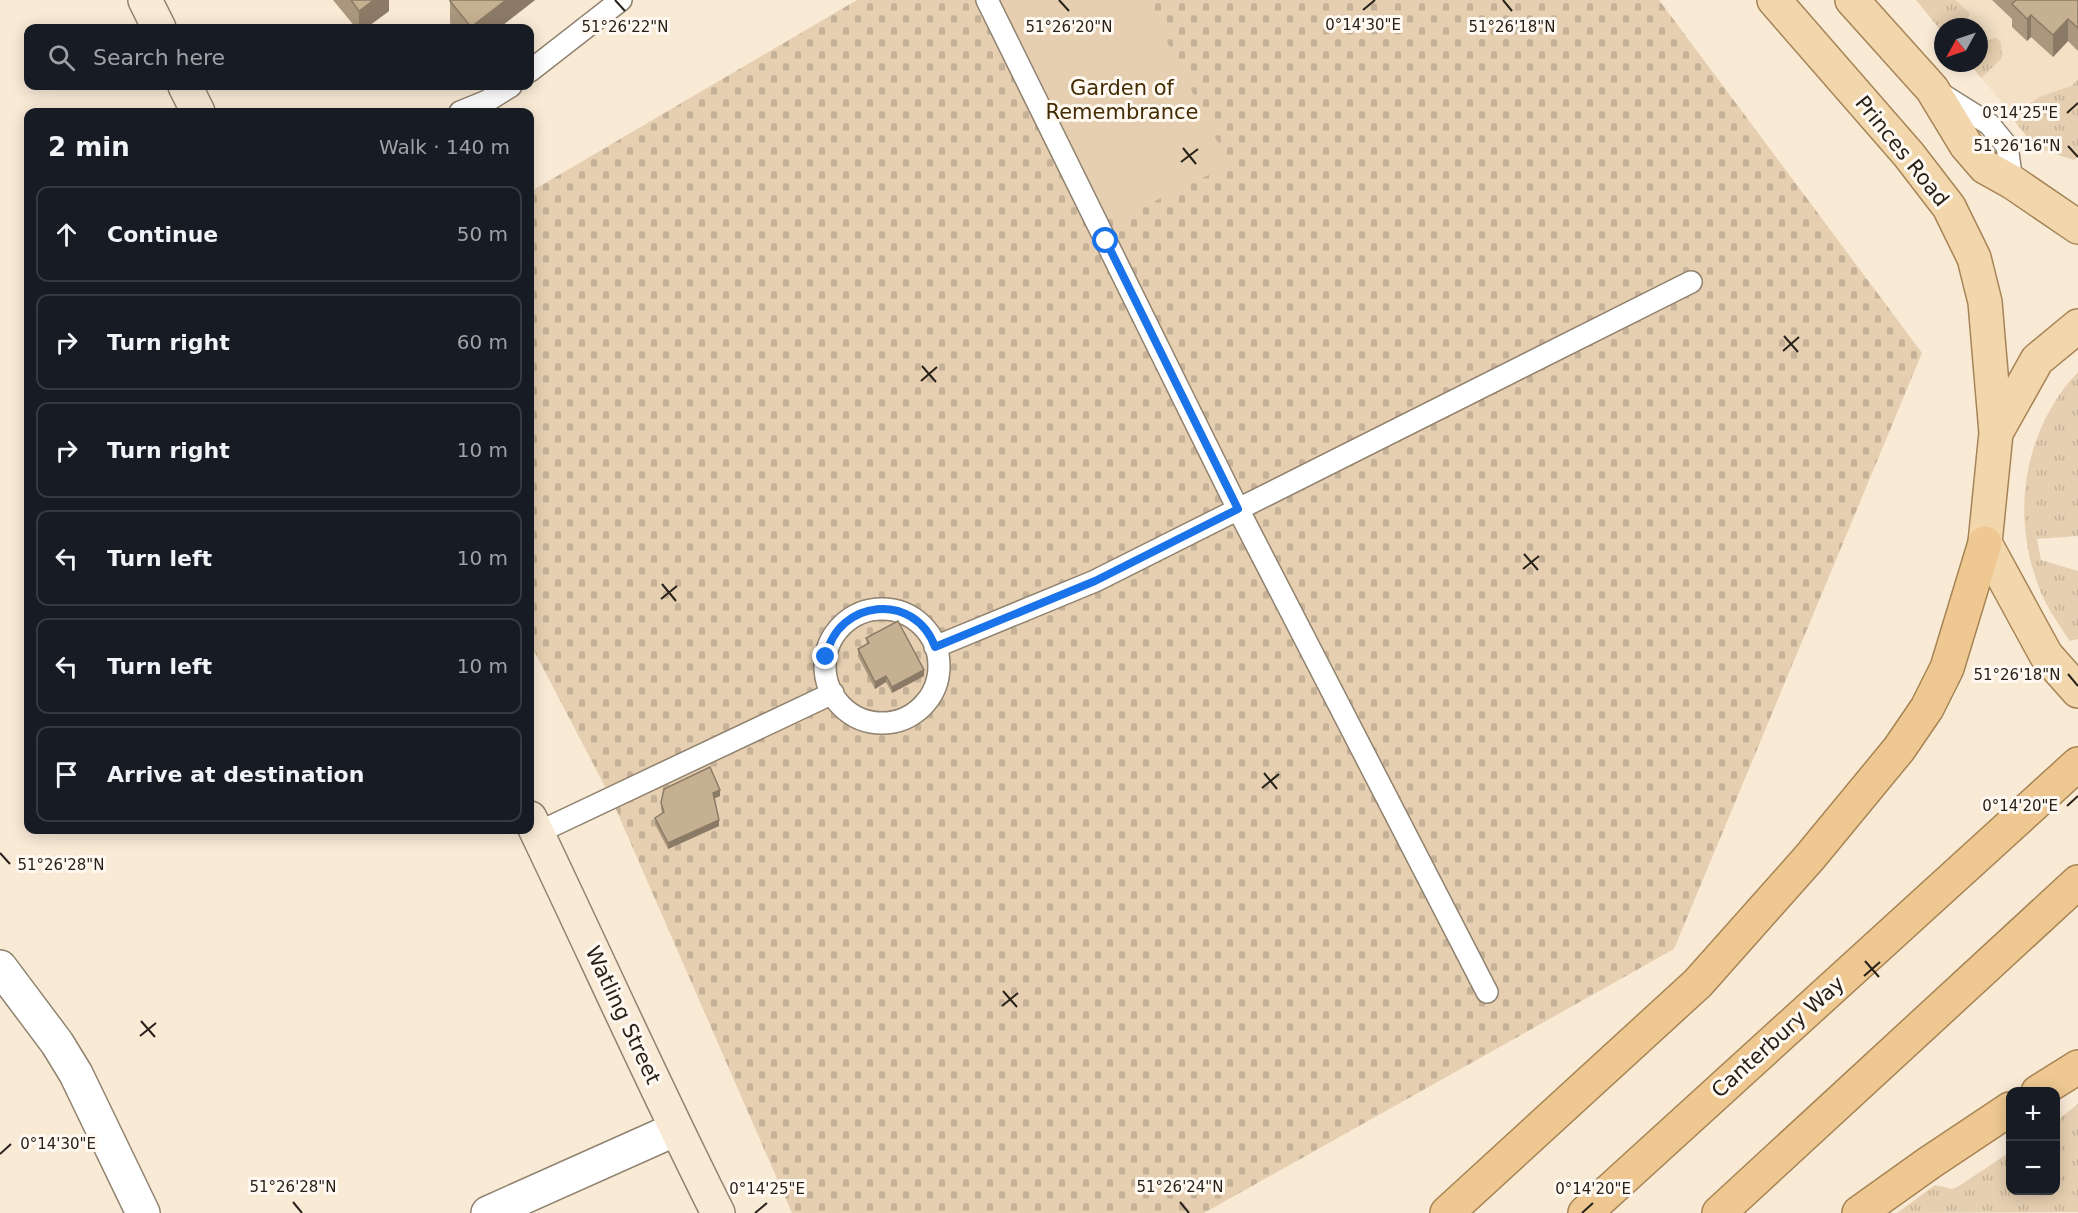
<!DOCTYPE html>
<meta charset="utf-8">
<style>
body{margin:0;font-family:"DejaVu Sans",sans-serif;background:#20242c;color:#f1f3f6}
.controls{position:absolute;right:18px;bottom:18px;display:grid;overflow:hidden;border-radius:12px;box-shadow:0 3px 15px #0003}
.controls button{width:54px;height:54px;display:grid;place-items:center;padding:0;border:0;border-bottom:2px solid #363941;background:#171b24;color:#f1f3f6;font:30px sans-serif}
.compass{position:absolute;left:1934px;top:18px;width:54px;height:54px;border-radius:50%;background:#171b24;box-shadow:0 3px 15px #0003;rotate:230deg}
.stop{position:absolute;width:18px;height:18px;margin:-14px;border:4px solid #1a73e8;border-radius:50%;background:#fff}
.stop.end{background:#1a73e8;border-color:#fff;box-shadow:0 2px 6px #0008}
.list{margin:0;padding:0;list-style:none}
h2{display:flex;justify-content:space-between;align-items:center;height:78px;margin:0;padding:0 24px;font-size:26px}
h2 small{font-size:20px;font-weight:400;color:#9ea1a6}
.list li{display:grid;grid-template-columns:39px 1fr auto;gap:18px;align-items:center;box-sizing:border-box;height:96px;margin:0 12px 12px;padding:0 12px;border:2px solid #363941;border-radius:12px}
.list b{display:block;font-size:22px;white-space:nowrap}
.list em{font-size:20px;font-style:normal;color:#9ea1a6}
.icon{flex:none;width:33px;height:33px;fill:none;stroke:currentColor;stroke-width:2;stroke-linecap:round;stroke-linejoin:round}
.map{position:relative;flex:none;width:2078px;height:1213px;overflow:hidden}
.search{position:absolute;background:#171b24;box-shadow:0 3px 15px #0003;left:24px;top:24px;width:510px;height:66px;display:flex;align-items:center;gap:15px;box-sizing:border-box;padding:0 21px;border-radius:12px;color:#9ea1a6;font-size:22px}
.panel{position:absolute;background:#171b24;box-shadow:0 3px 15px #0003;left:24px;top:108px;width:510px;height:726px;border-radius:12px}
.map>svg:first-child{display:block}
</style>
<div class="map">
<svg width="2078" height="1213" viewBox="0 0 2078 1213">
<defs>
<pattern id="grass-tufts" width="24" height="20" patternUnits="userSpaceOnUse" patternTransform="scale(1.5)"><rect width="24" height="20" fill="#e6cfb0"/><path d="M3 7l-1-3M5 7V3M7 7l1-3M15 17l-1-3M17 17v-4M19 17l1-3" fill="none" stroke="#c5b197"/></pattern>
<pattern id="cemetery-stones" width="16" height="16" patternUnits="userSpaceOnUse" patternTransform="scale(1.5)"><rect width="16" height="16" fill="#e6cfb0"/><path d="M2 7V4a2 2 0 0 1 4 0v3zM10 15v-3a2 2 0 0 1 4 0v3z" fill="#c5b197"/></pattern>
</defs>
<rect width="100%" height="100%" fill="#f9ead6"/>
<!-- built -->
<path fill="#f3e0c5" d="M1916,0H2078V104L2038,146L1969,63H1979V27H1943Z"/>
<!-- grass -->
<path fill="url(#grass-tufts)" d="M1916,0H1955L1970,13L1968,18L1971,27H1943V33Z
M1979,34C1984,39 1989,43 1996,37L2001,43L2002,58L1981,78L1969,63H1979Z
M2078,80V157L2074,160L2035,147L2012,118L2039,97L2071,86Z
M2078,372V536L2037,539L2041,560L2078,571V639L2070,641C2059,625 2047,608 2040,590C2010,516 2023,430 2078,372Z
M2078,1104V1212L1897,1213L1935,1185L1952,1189L1959,1186L2010,1152V1190H2056V1121Z"/>
<!-- cemetery -->
<path fill="url(#cemetery-stones)" d="M857,0H1659L1922,353L1674,949L1204,1213H792L611,798L530,643V192Z"/>
<!-- green -->
<path fill="#e6cfb0" d="M1004,0H1146L1229,165L1126,215H1106L1001,10Z"/>
<g fill="none" stroke-linecap="round" stroke-linejoin="round">
<!-- service casing -->
<g stroke="#8f826f" stroke-width="24">
<path id="service" d="M987,0L1238,509L1487,992
M530,71L621,0
M1938,92L1989,124L2007,146L2012,182
M460,112L487,101L511,86
M825 666a57 57 0 1 1 114 0a57 57 0 1 1-114 0Z
M935,647L1095,581L1691,282
M537,833L833,693"/>
</g>
<!-- minor casing -->
<g stroke="#8f826f" stroke-width="36">
<path id="minor" d="M0,967L57,1043L76,1074L143,1213
M488,1213L676,1129"/>
</g>
<!-- secondary casing -->
<g stroke="#8f826f" stroke-width="36">
<path id="secondary" d="M145,0L159,28
M185,86L198,112
M530,818C593,949 652,1082 718,1213"/>
</g>
<!-- primary casing -->
<g stroke="#a68455" stroke-width="36">
<path id="primary" d="M1774,0L1909,155L1949,207L1974,258L1985,302L1996,433
M1852,0L1932,89L1966,145L1985,167L2012,182L2078,227
M2078,326L2037,360L1996,433L1985,543L2046,655L2078,691"/>
</g>
<!-- trunk casing -->
<g stroke="#a68455" stroke-width="36">
<path id="trunk" d="M2038,1092L2078,1067
M1447,1213L1698,983L1810,857L1899,749L1927,708L1947,668L1985,543
M1585,1213L2078,764
M1719,1213L2078,882
M1859,1213L1929,1163L2010,1109"/>
</g>
<!-- service -->
<use href="#service" stroke="#fff" stroke-width="21"/>
<!-- minor -->
<use href="#minor" stroke="#fff" stroke-width="33"/>
<!-- secondary -->
<use href="#secondary" stroke="#f9ead6" stroke-width="33"/>
<!-- primary -->
<use href="#primary" stroke="#f2d6ac" stroke-width="33"/>
<!-- trunk -->
<use href="#trunk" stroke="#eec890" stroke-width="33"/>
</g>
<!-- wall -->
<path fill="#aa977e" d="M333,0H389V11L366,28H356Z
M535,0L499,28H455L450,23V1Z
M1992,0H2078V51L2068,41L2053,57L2031,37L2027,41L2012,27V19Z
M1943,33V46L1939,42V35Z
M866,638L924,676L892,693L886,682L875,689L858,656V649L867,645Z
M720,796L715,798L719,826L668,849L655,824V818L662,814L661,809V803Z"/>
<!-- shaded-wall -->
<path fill="#8b7b66" d="M374,0H389V11L366,28H359V11Z
M506,0H535L499,28H471V27Z
M2031,15V37L2027,41V19Z
M2068,19V41L2053,57V35Z
M1962,63H1967V64L1962,68Z
M924,670V676L892,693V687Z
M886,676V682L875,689V682Z
M720,790V796L713,799V793Z
M719,820V826L668,849V843Z"/>
<!-- building -->
<path fill="#c6b092" stroke="#8b7b66" stroke-width="1.5" d="M351,0H374L359,11Z
M451,0H506L471,27L450,1Z
M2016,0H2078V28L2068,19L2053,35L2031,15L2027,19L2012,4Z
M1943,33V40L1939,35Z
M898,621L924,670L892,687L886,676L875,682L858,649L869,643L866,638Z
M710,767L720,790L713,793L719,820L668,843L655,818L664,812L661,803L664,789Z"/>
<g fill="none" stroke-linecap="round" stroke-linejoin="round">
<!-- route -->
<path stroke="#1a73e8" stroke-width="8" d="M826,657C837,599 915,591 935,647L1095,581L1238,509L1106,241"/>
</g>
<!-- ticks -->
<path fill="none" stroke="#27211a" stroke-width="2" d="M615,0L625,11M1059,0L1069,11M1503,0L1512,11M1363,10L1375,0M2067,113L2078,103M2068,146L2078,157M1183,148L1196,164M1181,162L1198,149M1784,336L1798,352M1783,351L1799,337M922,366L936,382M921,381L937,367M1524,554L1538,570M1523,569L1539,556M662,584L676,601M661,599L677,586M2068,674L2078,686M1264,773L1277,789M1262,788L1279,774M2067,806L2078,796M0,853L10,864M1865,961L1879,977M1864,976L1880,962M1003,991L1017,1007M1002,1006L1018,993M141,1021L155,1037M140,1036L156,1023M0,1154L11,1144M293,1202L302,1213M1180,1202L1189,1213M755,1213L767,1203M1582,1213L1593,1203"/>
<g text-anchor="middle" dominant-baseline="central" stroke-width="6" stroke-linejoin="round" paint-order="stroke">
<!-- park labels -->
<g font-size="21" fill="#442c04" stroke="#fff9f1">
<text x="1122" y="88">Garden of<tspan x="1122" dy="24">Remembrance</tspan></text>
</g>
<!-- street labels -->
<g font-size="21" fill="#27211a" stroke="#fff9f1">
<text transform="translate(1902 151) rotate(51)">Princes Road</text>
<text transform="translate(623 1015) rotate(65)">Watling Street</text>
<text transform="translate(1778 1037) rotate(-42)">Canterbury Way</text>
</g>
</g>
<g font-size="15" text-anchor="middle" fill="#27211a" stroke="#fff9f1" stroke-width="6" stroke-linejoin="round" paint-order="stroke">
<text x="1363" y="30">0°14'30"E</text>
<text x="625" y="32">51°26'22"N</text>
<text x="1069" y="32">51°26'20"N</text>
<text x="1512" y="32">51°26'18"N</text>
<text x="2020" y="118">0°14'25"E</text>
<text x="2017" y="151">51°26'16"N</text>
<text x="2017" y="680">51°26'18"N</text>
<text x="2020" y="811">0°14'20"E</text>
<text x="61" y="870">51°26'28"N</text>
<text x="58" y="1149">0°14'30"E</text>
<text x="293" y="1192">51°26'28"N</text>
<text x="1180" y="1192">51°26'24"N</text>
<text x="767" y="1194">0°14'25"E</text>
<text x="1593" y="1194">0°14'20"E</text>
</g>
</svg>
<div class="controls">
<button>+</button>
<button>−</button>
</div>
<svg class="compass" viewBox="-18 -18 36 36"><path d="M0-13l5 13h-10z" fill="#e53935"/><path d="M0 13l5-13h-10z" fill="#9ea1a6"/></svg>
<div class="stop" style="left:1106px;top:241px"></div>
<div class="stop end" style="left:826px;top:657px"></div>
<div class="search"><svg class="icon" aria-label="search" viewBox="0 0 24 24"><circle cx="10" cy="10" r="6"/><path d="M15 15l6 6"/></svg>Search here</div>
<section class="panel">
<h2>2 min<small>Walk · 140 m</small></h2>
<ul class="list">
<li><svg class="icon" aria-label="ahead" viewBox="0 0 24 24"><path d="M12 20V5M6 11l6-6 6 6"/></svg><div><b>Continue</b></div><em>50 m</em></li>
<li><svg class="icon" aria-label="right" viewBox="0 0 24 24"><path d="M7 20v-9h11M14 6l5 5-5 5"/></svg><div><b>Turn right</b></div><em>60 m</em></li>
<li><svg class="icon" aria-label="right" viewBox="0 0 24 24"><path d="M7 20v-9h11M14 6l5 5-5 5"/></svg><div><b>Turn right</b></div><em>10 m</em></li>
<li><svg class="icon" aria-label="left" viewBox="0 0 24 24"><path d="M17 20v-9H6M10 6l-5 5 5 5"/></svg><div><b>Turn left</b></div><em>10 m</em></li>
<li><svg class="icon" aria-label="left" viewBox="0 0 24 24"><path d="M17 20v-9H6M10 6l-5 5 5 5"/></svg><div><b>Turn left</b></div><em>10 m</em></li>
<li><svg class="icon" aria-label="arrive" viewBox="0 0 24 24"><path d="M6 21V4h12l-3 4 3 4H6"/></svg><div><b>Arrive at destination</b></div></li>
</ul>
</section>
</div>
